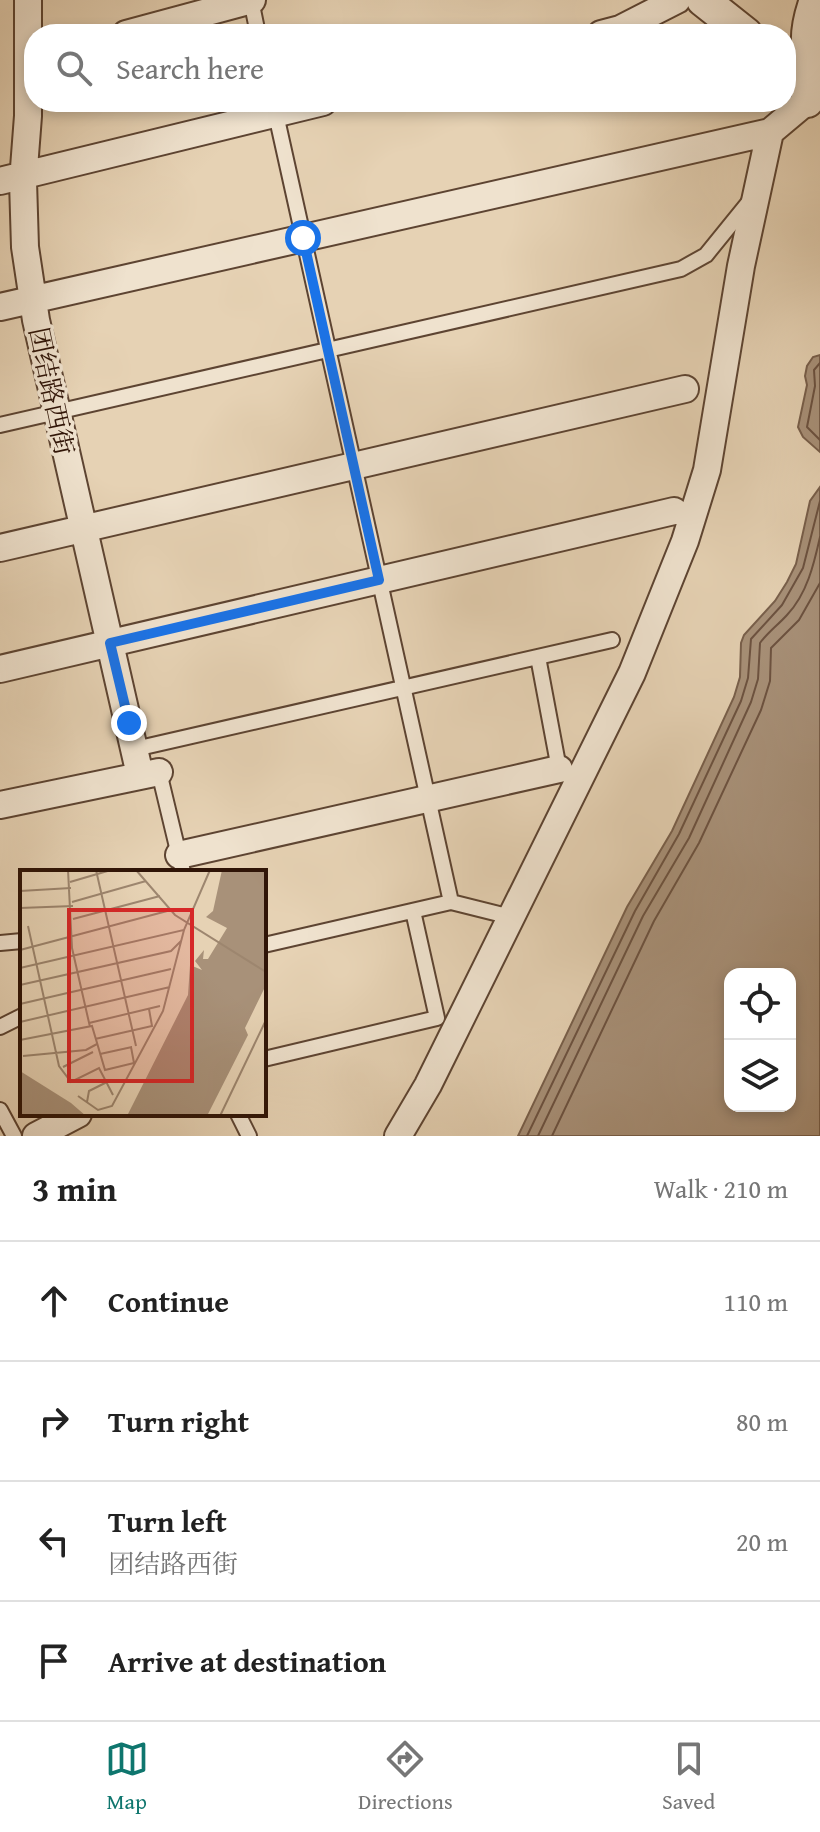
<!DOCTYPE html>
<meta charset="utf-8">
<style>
body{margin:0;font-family:"Gentium Book Plus","Noto Serif SC",serif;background:#f6f6f6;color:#222}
.controls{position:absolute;right:24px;bottom:24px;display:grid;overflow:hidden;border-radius:16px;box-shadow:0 4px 12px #0003}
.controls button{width:72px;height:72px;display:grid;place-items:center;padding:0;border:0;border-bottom:2px solid #e0e0e0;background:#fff;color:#222;font:40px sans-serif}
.stop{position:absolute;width:24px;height:24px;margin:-18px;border:6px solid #1a73e8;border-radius:50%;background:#fff}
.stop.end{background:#1a73e8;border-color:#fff;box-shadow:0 2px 8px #0008}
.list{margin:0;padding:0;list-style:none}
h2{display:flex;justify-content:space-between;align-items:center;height:104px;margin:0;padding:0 32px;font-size:34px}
h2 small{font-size:26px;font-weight:400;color:#767676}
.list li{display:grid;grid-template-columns:52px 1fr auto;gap:24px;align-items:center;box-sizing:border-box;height:120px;padding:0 32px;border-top:2px solid #e0e0e0}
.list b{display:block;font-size:30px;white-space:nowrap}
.list p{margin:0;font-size:26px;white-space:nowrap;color:#767676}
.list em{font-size:26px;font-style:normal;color:#767676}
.icon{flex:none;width:44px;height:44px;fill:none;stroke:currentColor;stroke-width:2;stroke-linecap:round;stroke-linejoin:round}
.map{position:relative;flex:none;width:820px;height:1136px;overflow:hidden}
.search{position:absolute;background:#fff;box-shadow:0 4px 12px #0003;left:24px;right:24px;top:24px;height:88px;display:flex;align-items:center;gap:20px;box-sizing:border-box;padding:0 28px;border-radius:32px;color:#767676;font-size:30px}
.sheet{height:584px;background:#fff}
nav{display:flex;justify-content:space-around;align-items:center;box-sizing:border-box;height:112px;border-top:2px solid #e0e0e0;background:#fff;font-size:22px;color:#767676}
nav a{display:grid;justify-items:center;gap:4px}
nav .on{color:#0f766e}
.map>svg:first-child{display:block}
</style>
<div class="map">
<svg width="820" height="1136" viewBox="0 0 820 1136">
<rect width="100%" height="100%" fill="#e6d2b4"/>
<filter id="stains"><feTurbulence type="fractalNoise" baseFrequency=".0025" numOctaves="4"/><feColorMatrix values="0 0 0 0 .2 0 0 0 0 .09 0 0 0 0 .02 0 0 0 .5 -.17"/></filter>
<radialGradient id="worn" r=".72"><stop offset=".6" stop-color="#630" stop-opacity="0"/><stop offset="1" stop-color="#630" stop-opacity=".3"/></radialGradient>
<!-- water -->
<path fill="#a89179" stroke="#785f4b" stroke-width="2" fill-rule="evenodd" d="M820,355V452L803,437L798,427L807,385L805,376L807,366L813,357Z
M820,487V1136H518L627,907L672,831L734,697L740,677L741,643L744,635L775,601L787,582L796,564L810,501ZM730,974H790V1106H730Z"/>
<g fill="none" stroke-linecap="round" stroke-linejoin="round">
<!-- shore -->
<path stroke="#6c5240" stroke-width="2" d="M820,363L814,370L815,386L807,427L820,440
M527,1136L635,911L679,834L741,701L748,678L751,639L782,605L803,568L820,501
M538,1136L643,916L689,838L751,702L758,679L760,643C768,632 778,625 787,615C807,594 814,564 820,537
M552,1136L654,921L699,843L761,710L770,681L771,648L799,620L820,583"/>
<!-- service casing -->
<g stroke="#5d4432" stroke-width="18">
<path id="service" d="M251,0L258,34
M275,110L451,902
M0,425L681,269L706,255L749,202
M538,657L559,769
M135,749L612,640
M159,772L183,872
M0,943L22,941
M264,945L451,902L511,917
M0,1027L22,1016
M264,1059L437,1018L413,911
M0,1110L14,1136
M238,1114L249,1136"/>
</g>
<!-- minor casing -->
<g stroke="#5d4432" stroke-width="30">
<path id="minor" d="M28,0V116L23,181L25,247L36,320L140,775
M126,34L252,0
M601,34L620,29L677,0
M0,181L323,102
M0,307L770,132L807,101
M0,548L685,389
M0,669L674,511
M0,805L159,772
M179,855L559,769
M36,1136L78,1114
M398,1136L428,1085L632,673L685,541L707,470L741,266L770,132"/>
</g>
<!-- tertiary casing -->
<g stroke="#5d4432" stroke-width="36">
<path id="tertiary" d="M703,0L746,34
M807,101C813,79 809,66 808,44C807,29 811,14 816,0"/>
</g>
<!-- service -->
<use href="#service" stroke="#efe2ce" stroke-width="14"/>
<!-- minor -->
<use href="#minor" stroke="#efe2ce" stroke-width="26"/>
<!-- tertiary -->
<use href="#tertiary" stroke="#efe2ce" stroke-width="32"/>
</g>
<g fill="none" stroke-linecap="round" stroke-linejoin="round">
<!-- route -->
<path stroke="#1a73e8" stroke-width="10" d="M129,723L110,643L379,580L303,238"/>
</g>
<g text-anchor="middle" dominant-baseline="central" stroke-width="7" stroke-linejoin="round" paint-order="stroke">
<!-- street labels -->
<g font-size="26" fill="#2f1407" stroke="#efe2ce">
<text transform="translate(52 391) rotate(78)">团结路西街</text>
</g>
</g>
<!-- overview -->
<g transform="translate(20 870)">
<rect width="246" height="246" fill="#e6d2b4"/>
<path d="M202,0H246V115L225,158L228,165L187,246H107L168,125L170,95L182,100L175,91L184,80L183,89H188L207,58L186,47L193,41ZM0,201L51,233L66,246H0Z" fill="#a89179"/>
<path fill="none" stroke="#9d866f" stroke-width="2" d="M48,0L52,78L70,157M76,0L116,176M116,0L155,45L246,102M50,12L91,0M0,21L51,18M52,32L126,11M0,38L53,36M53,49L140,26M8,56L39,196L51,212L79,198L93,225M0,80L151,40M0,98L164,60L190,0M0,115L151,81L161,71M0,134L151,99M0,152L150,117M69,153L140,136M75,169L132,156L129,139M0,170L72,156L85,200L114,193L111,177M80,184L112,177M3,186L66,180L77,174M43,197L73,182M58,226L78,240L92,236L143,141L164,60M67,232L69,221L87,212M200,246L246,150"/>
<path fill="#d62828" fill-opacity="0.15" stroke="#d62828" stroke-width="4" d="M49,40H172V211H49Z"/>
<rect width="246" height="246" fill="none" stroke="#2f1407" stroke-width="4"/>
</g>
<rect width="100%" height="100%" filter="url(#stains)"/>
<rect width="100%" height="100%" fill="url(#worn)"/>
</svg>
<div class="controls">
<button><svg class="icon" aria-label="locate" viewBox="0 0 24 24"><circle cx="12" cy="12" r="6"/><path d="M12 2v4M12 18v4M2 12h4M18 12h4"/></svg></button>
<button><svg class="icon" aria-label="layers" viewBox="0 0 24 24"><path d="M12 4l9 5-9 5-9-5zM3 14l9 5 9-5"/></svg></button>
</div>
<div class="stop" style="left:303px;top:238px"></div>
<div class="stop end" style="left:129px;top:723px"></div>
<div class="search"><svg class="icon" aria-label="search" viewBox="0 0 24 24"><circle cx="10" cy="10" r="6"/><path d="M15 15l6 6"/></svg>Search here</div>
</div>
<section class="sheet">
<h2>3 min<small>Walk · 210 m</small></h2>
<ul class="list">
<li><svg class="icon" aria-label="ahead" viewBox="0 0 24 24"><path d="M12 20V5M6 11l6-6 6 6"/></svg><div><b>Continue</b></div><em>110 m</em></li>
<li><svg class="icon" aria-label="right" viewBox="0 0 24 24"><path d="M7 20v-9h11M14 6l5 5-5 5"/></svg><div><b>Turn right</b></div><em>80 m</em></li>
<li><svg class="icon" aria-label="left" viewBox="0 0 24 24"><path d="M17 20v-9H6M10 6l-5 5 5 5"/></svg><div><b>Turn left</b><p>团结路西街</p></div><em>20 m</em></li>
<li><svg class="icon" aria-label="arrive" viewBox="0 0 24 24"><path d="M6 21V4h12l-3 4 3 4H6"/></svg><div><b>Arrive at destination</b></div></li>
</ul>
</section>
<nav>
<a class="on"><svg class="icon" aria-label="map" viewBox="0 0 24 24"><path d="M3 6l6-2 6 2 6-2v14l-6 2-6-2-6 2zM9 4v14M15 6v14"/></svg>Map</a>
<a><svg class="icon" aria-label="directions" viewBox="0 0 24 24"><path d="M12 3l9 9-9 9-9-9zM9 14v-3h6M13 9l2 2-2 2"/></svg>Directions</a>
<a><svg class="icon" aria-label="saved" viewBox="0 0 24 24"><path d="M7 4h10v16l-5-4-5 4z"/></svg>Saved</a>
</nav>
